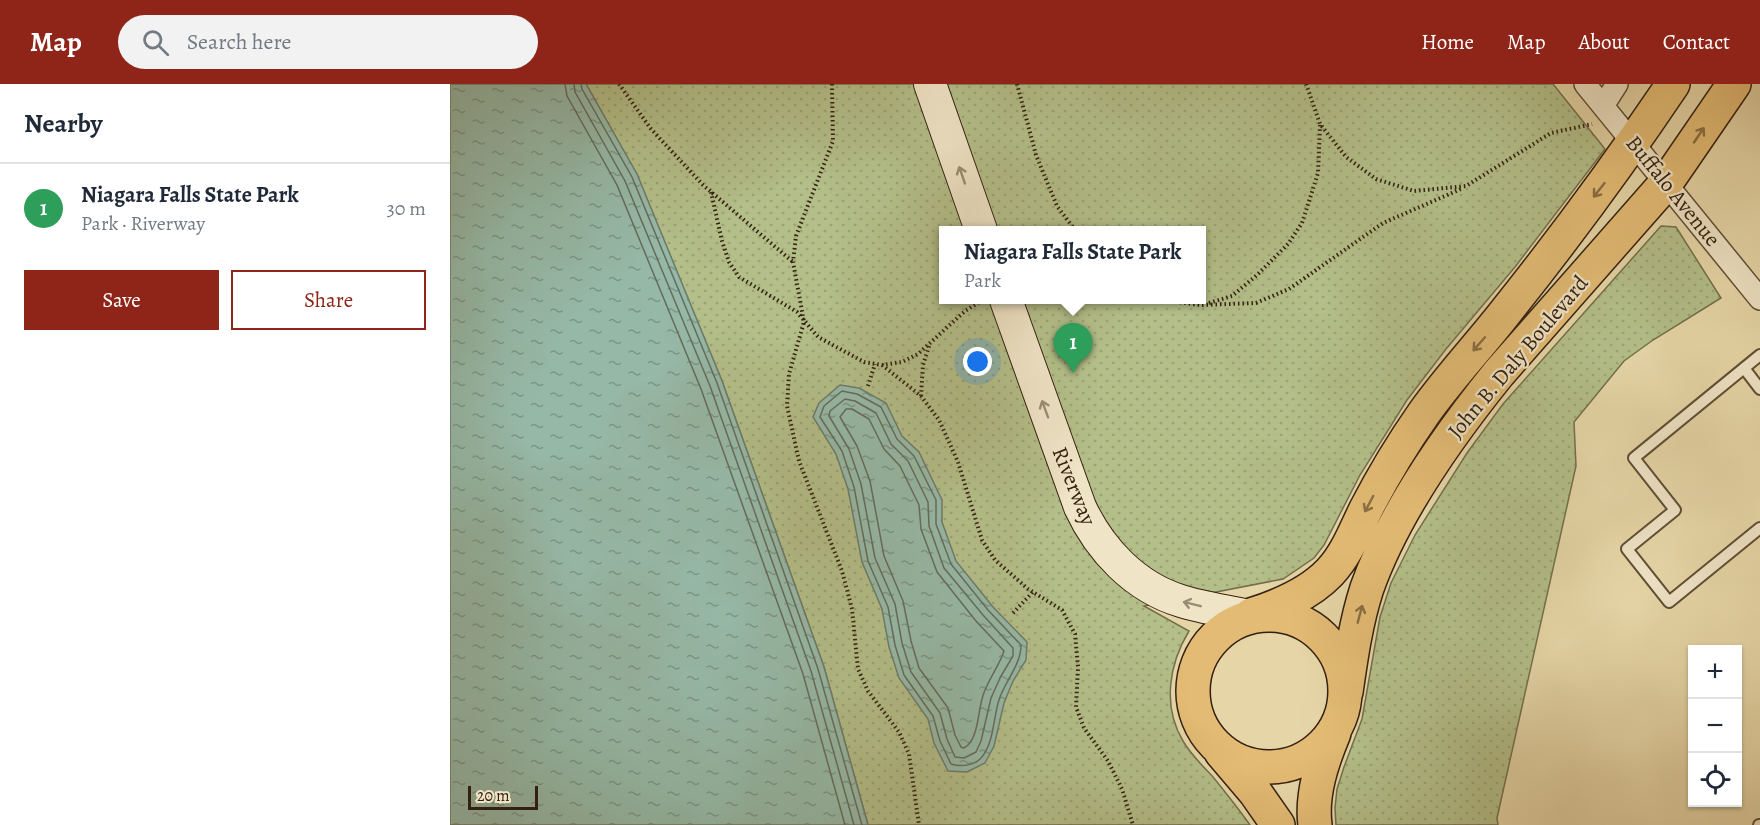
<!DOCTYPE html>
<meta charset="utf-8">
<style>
body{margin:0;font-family:Alegreya,serif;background:#f2f2f3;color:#1f2937}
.controls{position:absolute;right:18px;bottom:18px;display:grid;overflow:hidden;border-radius:0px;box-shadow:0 2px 4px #0004}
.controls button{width:54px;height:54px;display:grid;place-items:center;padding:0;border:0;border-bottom:2px solid #e0e1e3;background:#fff;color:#1f2937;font:30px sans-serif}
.scale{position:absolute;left:18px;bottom:15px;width:70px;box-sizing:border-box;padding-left:6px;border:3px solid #332010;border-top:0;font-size:16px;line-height:21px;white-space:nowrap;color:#332010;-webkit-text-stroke:4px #efe4c6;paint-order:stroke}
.you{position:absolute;left:528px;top:278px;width:21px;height:21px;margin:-15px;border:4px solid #fff;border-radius:50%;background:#1a73e8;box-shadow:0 0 0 9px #1a73e833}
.badge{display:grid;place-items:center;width:39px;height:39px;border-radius:50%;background:#8f2418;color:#fff;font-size:20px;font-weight:700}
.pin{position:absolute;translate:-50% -50px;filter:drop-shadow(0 2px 3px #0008)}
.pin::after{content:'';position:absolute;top:32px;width:21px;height:18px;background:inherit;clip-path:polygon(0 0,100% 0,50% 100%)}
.popup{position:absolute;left:489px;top:142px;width:267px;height:78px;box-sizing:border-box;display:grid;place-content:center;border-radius:0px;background:#fff;filter:drop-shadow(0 2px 4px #0005);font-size:20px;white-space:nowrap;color:#747a83}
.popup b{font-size:22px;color:#1f2937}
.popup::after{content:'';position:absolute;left:50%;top:100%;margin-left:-12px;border:12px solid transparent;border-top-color:#fff}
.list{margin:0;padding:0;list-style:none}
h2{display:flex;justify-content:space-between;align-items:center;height:78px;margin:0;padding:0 24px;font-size:26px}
h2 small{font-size:20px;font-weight:400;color:#747a83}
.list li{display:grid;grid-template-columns:39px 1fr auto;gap:18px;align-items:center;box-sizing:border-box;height:90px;padding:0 24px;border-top:2px solid #e0e1e3}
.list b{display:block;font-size:22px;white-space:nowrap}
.list p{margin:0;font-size:20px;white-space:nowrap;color:#747a83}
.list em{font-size:20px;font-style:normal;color:#747a83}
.actions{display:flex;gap:12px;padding:18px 24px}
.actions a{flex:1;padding:14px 0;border:2px solid #8f2418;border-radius:0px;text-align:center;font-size:21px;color:#8f2418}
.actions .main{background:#8f2418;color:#fff}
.icon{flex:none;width:33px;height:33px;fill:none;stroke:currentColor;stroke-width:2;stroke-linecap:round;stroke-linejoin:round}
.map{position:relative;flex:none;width:1310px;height:741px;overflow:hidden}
header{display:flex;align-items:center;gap:36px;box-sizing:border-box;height:84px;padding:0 30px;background:#8f2418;color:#fff}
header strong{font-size:28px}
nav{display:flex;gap:33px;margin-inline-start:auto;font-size:21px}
.search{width:420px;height:54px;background:#f2f2f3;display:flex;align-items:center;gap:15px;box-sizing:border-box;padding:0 21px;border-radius:33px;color:#747a83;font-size:22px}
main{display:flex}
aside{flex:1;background:#fff}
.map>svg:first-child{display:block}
</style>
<header>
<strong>Map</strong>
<div class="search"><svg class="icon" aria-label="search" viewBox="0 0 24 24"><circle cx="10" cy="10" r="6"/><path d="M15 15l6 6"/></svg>Search here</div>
<nav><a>Home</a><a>Map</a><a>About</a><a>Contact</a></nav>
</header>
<main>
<aside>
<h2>Nearby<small></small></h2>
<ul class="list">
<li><span class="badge" style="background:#2e9e5b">1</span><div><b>Niagara Falls State Park</b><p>Park · Riverway</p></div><em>30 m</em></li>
</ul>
<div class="actions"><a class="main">Save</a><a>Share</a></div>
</aside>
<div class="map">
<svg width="1310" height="741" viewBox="0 0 1310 741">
<defs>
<pattern id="park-dots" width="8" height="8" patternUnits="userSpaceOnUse" patternTransform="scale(1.5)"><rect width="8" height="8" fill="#b3be88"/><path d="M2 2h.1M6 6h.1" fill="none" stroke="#9aa374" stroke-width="1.8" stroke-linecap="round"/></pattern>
<pattern id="water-ripples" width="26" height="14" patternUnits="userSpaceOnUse" patternTransform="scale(1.5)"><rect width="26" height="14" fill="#96b9a7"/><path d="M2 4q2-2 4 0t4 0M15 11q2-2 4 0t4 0" fill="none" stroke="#7b9687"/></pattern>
</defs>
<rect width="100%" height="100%" fill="#e6d6a7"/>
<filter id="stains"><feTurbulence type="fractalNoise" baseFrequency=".00333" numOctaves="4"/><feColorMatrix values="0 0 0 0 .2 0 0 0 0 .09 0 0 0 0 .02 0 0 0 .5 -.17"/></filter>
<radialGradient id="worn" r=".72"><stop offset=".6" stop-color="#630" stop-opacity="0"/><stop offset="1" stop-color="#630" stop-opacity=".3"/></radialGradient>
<!-- park -->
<path fill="url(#park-dots)" stroke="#736f4c" stroke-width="1.5" fill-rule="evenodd" d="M136,0H1103L1155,65L1065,183L996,265L957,316L910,391L874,461L864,474L833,495L694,522L739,547C719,580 712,622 733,657C741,671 753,682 763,693C776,709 788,724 800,741H418L374,583L272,297L187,91ZM494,146H752V216H494Z
M1211,142L1226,143L1271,214L1203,256L1174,277L1124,338L1126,382L1047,734L1048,741H886L885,724L887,705L894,683L912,635L930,533L941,499L965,451L1017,369L1053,320Z"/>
<!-- water -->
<path fill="url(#water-ripples)" stroke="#6e7c6b" stroke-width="1.5" d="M0,0H136L187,90L272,297L374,583L418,741H0Z
M390,301L409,304L436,319L452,352L469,368L492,416V438L506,477L543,523L577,558L576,576L563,597L554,619L544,662L535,679L517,688L498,687L484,659L478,635L449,594L439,563L432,525L412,478L398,405L386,370L363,333L369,319Z"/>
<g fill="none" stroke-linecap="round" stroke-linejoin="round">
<!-- shore -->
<path stroke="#646c5c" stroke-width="1.5" d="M115,0L117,12L167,101L251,305L353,590L395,741
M124,0L125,8L175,97L260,302L361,587L404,741
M131,0L132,5L182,93L267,299L368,585L412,741
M392,307L407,310L431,323L447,355L464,372L486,416V440L501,480L538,526L571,561C571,581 555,597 549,616C543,634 544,660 531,674C524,682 510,683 501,680L490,657L483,632L454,591L445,561L438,523L418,477L404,403L392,367L370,333L374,322Z
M395,315L405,317L426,329L441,360L458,377L478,418L479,442L494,484L533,531L563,564V572L551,592L541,614L531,657L526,668L514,674L505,673L497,655L490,629L461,588L452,559L445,520L425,474L411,400L399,365L379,332L380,327Z
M396,325H402L419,335L434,365L450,382L469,421L471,445L487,488L526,537L554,567C549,583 536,598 532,615C528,629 528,657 514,664L511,663L505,651L498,624L469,584L461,557L453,517L434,472L420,397L407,362L390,333Z"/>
<!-- lane casing -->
<g stroke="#604e36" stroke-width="14">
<path id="lane" d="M1310,271L1184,374L1225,426L1177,465L1219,518L1310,444
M1294,284L1310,305
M1309,741H1310"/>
</g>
<!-- street casing -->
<g stroke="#604e36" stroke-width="24">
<path id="street" d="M1135,0L1310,215
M1153,22L1167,0"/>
</g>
<!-- secondary casing -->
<g stroke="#332010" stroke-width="34">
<path id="secondary" d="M480,0L531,146
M556,216L630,423C650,466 685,503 731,517C753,524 777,527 799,532"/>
</g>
<!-- highway casing -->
<g stroke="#332010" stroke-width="36">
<path id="highway" d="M801,531C830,522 859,510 880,488C897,470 905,447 916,425C933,392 953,359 974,329C999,294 1028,263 1054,230C1113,156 1170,79 1223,0
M743 607a76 76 0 1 1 152 0a76 76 0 1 1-152 0Z
M896,608C901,573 906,538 917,504C944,428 998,352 1049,289L1216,99L1284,0
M771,668L805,708L828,741
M865,741C861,710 872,678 884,649"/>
</g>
<!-- path -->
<path stroke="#332010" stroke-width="4" stroke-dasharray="1.5 3" stroke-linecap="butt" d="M169,0L201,45L253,101L343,178
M382,0L383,57L346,152L343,178L354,238L339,290L337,322L349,377L392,487L402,525L408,585L418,607L449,648L459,670L469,741
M567,0L586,71L607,122L625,146
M856,0L870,40L896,73L926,95L964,107L1016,102L1101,49L1142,40
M261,108L272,157L279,178L289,193L347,228L368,253L414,278L432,281L452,278L468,270L515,227L531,217
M712,216L751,221
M759,219L782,212L807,191L838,160L852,139L868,89L870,41
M752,221L806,219L839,205L933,139L1011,105
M432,281L471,312L489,336L508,378L532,456L545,476L578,505L612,526L625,550L628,583L626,623L634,644L658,677L672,705L683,741
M418,302L425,280
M471,312L473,281L480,259
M563,529L583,508"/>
<!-- lane -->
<use href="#lane" stroke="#efe4c6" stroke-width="10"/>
<!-- street -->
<use href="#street" stroke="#efe4c6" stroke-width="21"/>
<!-- secondary -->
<use href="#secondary" stroke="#efe4c6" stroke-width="32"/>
<!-- highway -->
<use href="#highway" stroke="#e3bb74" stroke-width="33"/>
</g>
<!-- one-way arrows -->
<defs><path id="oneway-shaft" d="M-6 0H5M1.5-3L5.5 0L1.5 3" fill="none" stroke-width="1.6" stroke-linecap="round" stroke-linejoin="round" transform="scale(1.5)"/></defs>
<g stroke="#8b6e42">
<use href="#oneway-shaft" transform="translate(1249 51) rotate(-56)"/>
<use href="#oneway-shaft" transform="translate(1149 106) rotate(128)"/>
<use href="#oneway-shaft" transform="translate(1029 260) rotate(131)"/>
<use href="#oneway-shaft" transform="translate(919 420) rotate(118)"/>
<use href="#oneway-shaft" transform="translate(910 530) rotate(-75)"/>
</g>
<g stroke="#9a8c74">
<use href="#oneway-shaft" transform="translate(512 91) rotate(-109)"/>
<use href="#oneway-shaft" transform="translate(595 325) rotate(-110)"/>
<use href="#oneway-shaft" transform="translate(742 520) rotate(-166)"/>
</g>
<g text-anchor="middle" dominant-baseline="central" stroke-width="4.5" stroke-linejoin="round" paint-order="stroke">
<!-- street labels -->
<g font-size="22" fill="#332010" stroke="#efe4c6">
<text transform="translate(1223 107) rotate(51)">Buffalo Avenue</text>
<text transform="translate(1068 273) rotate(-50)">John B. Daly Boulevard</text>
<text transform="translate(624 402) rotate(68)">Riverway</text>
</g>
</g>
<rect width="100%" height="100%" filter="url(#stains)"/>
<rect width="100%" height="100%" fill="url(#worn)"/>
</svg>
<div class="controls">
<button>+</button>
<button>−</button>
<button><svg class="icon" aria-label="locate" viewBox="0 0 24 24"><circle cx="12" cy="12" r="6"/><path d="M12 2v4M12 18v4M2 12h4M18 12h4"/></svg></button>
</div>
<div class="scale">20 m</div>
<div class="you"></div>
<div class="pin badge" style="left:623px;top:289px;background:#2e9e5b">1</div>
<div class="popup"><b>Niagara Falls State Park</b>Park</div>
</div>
</main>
